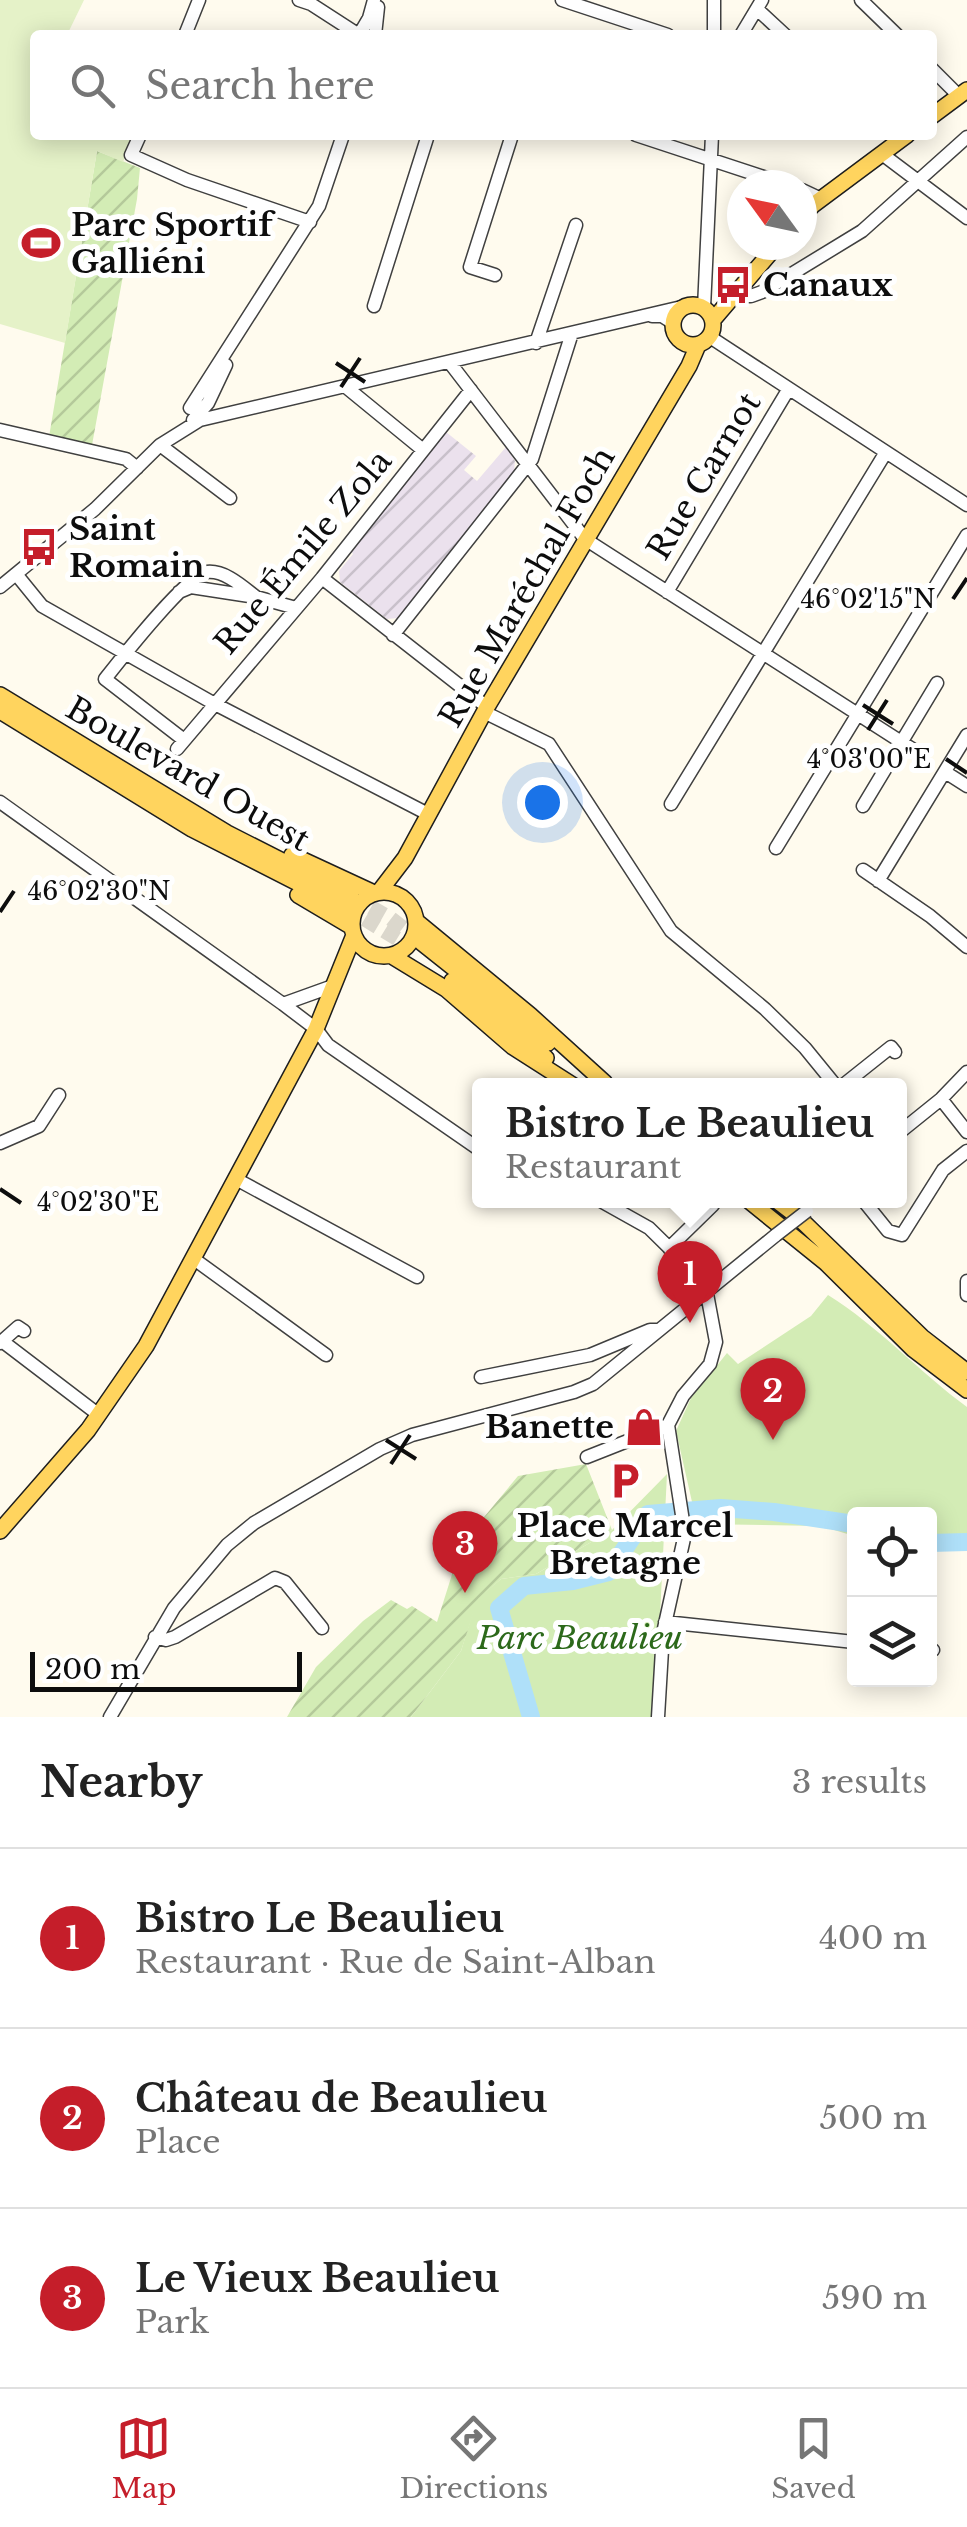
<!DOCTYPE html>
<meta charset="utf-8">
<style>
body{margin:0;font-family:"Libre Baskerville",serif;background:#f2f2f2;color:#222}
.controls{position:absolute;right:30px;bottom:30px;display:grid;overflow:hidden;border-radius:10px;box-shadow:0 5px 25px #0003}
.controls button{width:90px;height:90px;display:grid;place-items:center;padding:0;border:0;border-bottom:2px solid #e0e0e0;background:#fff;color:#222;font:50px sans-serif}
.compass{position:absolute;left:727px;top:170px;width:90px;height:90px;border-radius:50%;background:#fff;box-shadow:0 5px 25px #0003;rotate:303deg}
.scale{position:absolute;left:30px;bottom:25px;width:272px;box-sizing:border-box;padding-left:10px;border:5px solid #0d0d0d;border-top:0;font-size:28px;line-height:35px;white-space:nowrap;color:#0d0d0d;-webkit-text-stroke:8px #fff;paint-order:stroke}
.you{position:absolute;left:542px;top:802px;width:35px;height:35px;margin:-25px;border:8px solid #fff;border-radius:50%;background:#1a73e8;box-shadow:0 0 0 15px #1a73e833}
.badge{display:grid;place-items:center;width:65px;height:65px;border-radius:50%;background:#c51e2a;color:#fff;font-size:32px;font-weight:700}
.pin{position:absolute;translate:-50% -82px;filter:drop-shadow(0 2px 5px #0008)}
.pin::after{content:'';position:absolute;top:52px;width:35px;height:30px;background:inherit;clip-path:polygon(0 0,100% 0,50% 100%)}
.popup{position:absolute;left:472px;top:1078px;width:435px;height:130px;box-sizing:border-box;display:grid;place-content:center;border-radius:10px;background:#fff;filter:drop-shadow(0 2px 8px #0005);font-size:32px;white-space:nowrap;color:#767676}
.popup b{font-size:38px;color:#222}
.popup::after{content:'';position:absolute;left:50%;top:100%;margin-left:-20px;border:20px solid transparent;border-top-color:#fff}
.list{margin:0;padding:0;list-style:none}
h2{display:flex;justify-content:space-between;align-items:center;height:130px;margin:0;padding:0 40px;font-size:42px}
h2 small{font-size:32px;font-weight:400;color:#767676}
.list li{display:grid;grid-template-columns:65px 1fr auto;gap:30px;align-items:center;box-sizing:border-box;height:180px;padding:0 40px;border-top:2px solid #e0e0e0}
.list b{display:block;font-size:38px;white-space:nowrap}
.list p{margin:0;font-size:32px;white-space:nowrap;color:#767676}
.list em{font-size:32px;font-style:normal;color:#767676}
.icon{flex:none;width:55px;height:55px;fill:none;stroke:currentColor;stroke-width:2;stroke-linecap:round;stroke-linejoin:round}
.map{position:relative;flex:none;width:967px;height:1717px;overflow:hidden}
.search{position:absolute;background:#fff;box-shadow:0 5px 25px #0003;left:30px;right:30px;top:30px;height:110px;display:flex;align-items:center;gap:25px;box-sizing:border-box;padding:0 35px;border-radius:10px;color:#767676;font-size:38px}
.sheet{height:670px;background:#fff}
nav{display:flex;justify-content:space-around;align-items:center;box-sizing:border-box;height:140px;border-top:2px solid #e0e0e0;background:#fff;font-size:28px;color:#767676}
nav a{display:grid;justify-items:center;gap:5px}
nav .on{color:#c51e2a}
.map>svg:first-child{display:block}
</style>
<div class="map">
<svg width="967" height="1717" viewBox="0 0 967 1717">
<defs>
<pattern id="industrial-furrows" width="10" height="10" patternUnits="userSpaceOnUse" patternTransform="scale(2.5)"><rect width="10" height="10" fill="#ebe1ed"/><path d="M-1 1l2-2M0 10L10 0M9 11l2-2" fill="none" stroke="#c8c0ca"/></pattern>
<pattern id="garden-furrows" width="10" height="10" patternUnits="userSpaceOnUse" patternTransform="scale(2.5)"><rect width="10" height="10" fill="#d3ecb5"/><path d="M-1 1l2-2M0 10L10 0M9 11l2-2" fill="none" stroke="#b4c99a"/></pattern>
</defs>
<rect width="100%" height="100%" fill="#fffbee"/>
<!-- industrial -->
<path fill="url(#industrial-furrows)" d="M446,432L476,456L464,470L477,481L506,447L515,461L514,471L398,618L387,619L340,582L339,571L353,554L351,551Z"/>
<!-- park -->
<path fill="#d3ecb5" d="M828,1295C878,1326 919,1372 967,1407V1550H930V1514H854V1536L821,1526L697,1524L676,1431L691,1398L727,1353L738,1364L811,1316Z
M667,1474L655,1717H411L461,1651L477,1599L501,1579L536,1574L612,1530Z"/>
<!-- garden -->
<path fill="url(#garden-furrows)" d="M97,151L140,168L137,199L92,445L49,437Z
M586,1464L612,1530L536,1574L501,1579L478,1599L461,1651L411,1717H287L316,1667L363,1621L391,1600L407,1609L412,1606L437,1622L455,1565L465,1552L450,1540L451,1533L480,1522L518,1476Z"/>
<!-- pitch -->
<path fill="#e5f2c8" d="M0,0H84L67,35H35V135H134L123,162L97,151L65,343L0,324Z"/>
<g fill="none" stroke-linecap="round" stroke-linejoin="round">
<!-- river -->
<path stroke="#afe0f9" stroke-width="18" d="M930,1543L967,1542
M531,1717L499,1608L524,1586L573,1581L609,1572L648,1514L721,1508L774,1512L854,1524"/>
<!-- major-tunnel -->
<path stroke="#dbd7cc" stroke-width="15" stroke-dasharray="15 8" stroke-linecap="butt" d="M351,896L390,918L422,943
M345,907L414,949"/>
<!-- minor casing -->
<g stroke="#404040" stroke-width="15">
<path id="minor" d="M299,0L311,4L359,35
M562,0L668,35
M714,0V35
M861,0L897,35
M757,9L785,35
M185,35L199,0
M359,35L369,18L374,0
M375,35L378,7
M741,35L762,0
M932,69L959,96
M140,135L131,155L187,180L310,222
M636,135L788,185
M882,154L967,218
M802,190L821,199
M495,275L470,267L512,135
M734,296H751L762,292L862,231L967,137
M374,306L428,135
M704,308L712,135
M652,316H662L673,323
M710,337L967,505
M536,343L576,225
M450,363L585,539L920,754
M346,387L423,450
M190,408L319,206L343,135
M193,420L208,403L226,365
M0,430L126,459L137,468
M160,445L230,498
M16,574L42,606L213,703L428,814
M322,578L487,707
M0,587L95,509L160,445L200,420L686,306
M179,592L191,587L256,597C243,587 225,570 207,572C188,573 120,660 105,679L184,740
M667,592L788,390
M256,597L296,608
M393,635L532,459L572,333
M484,712L549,744L671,931L765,1009L805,1048L836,1086
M177,749L322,578L471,390
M945,772L967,786
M0,802L283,1004L316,1029L328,1045L480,1150
M671,804L886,452
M863,806L937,683
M776,848L967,535
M863,870L930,916L967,947
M878,881L967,735
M283,1004L333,986
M842,1086L891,1047L895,1052
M941,1099L967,1132
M900,1132L941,1099L967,1072
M0,1143L39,1126L59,1095
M236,1179L417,1277
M599,1200L649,1228L705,1283L716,1342L710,1364L683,1396L668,1425L685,1534L663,1633L658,1717
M863,1200L888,1231L902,1235L943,1170L967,1151
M669,1248L713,1205
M194,1259L326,1355
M967,1281V1295
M2,1341L99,1415
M0,1343L18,1327L24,1331
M481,1377L590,1355L650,1330H659
M587,1457L668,1425
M665,1622L854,1642
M155,1637L166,1640L175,1637L275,1578L285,1582L322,1628
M930,1649L933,1650
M110,1717L174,1608L227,1545L254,1523L380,1449L412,1435L574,1392L593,1384L776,1235"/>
</g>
<!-- major casing -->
<g stroke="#1e1e1e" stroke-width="18">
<path id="major" d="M932,116L967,90
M802,217L813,205L907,135
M673 325a20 20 0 1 1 40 0a20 20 0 1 1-40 0Z
M713,320L777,245
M0,695L227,833L351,896
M0,711L192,829L345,907
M292,855L374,893
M352 924a32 32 0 1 1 64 0a32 32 0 1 1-64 0Z
M379,892L405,858L487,707L689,366L698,345
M298,895L352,927
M416,921L530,1015L605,1083
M422,943L548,1043
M392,956L446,989L513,1047L574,1086
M452,981L546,1058
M748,1200L826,1263L913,1349L967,1390
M776,1200L797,1216L922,1337L967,1372
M0,1531L88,1430L146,1346L316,1029L354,935"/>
</g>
<!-- minor -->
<use href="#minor" stroke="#fff" stroke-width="12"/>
<!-- major -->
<use href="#major" stroke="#ffd45e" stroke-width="15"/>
<!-- minor-bridge casing -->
<g stroke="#404040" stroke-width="15" stroke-linecap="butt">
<path id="minor-bridge" d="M776,1235L807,1211"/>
</g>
<!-- minor-bridge -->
<use href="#minor-bridge" stroke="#fff" stroke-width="12"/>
</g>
<!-- ticks -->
<path fill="none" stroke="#0d0d0d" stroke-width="4" d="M336,363L365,382M341,387L360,358M953,599L967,578M863,705L893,724M868,730L887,700M946,759L967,773M0,912L14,891M0,1189L21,1203M386,1440L416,1459M391,1464L410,1435"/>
<!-- icons -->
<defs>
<g id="stadium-bare" transform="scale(3)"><path d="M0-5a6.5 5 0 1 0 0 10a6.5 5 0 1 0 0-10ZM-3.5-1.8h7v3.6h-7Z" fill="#c51e2a" stroke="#fff" stroke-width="2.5" paint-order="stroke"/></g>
<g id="bus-bare" transform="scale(3)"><path d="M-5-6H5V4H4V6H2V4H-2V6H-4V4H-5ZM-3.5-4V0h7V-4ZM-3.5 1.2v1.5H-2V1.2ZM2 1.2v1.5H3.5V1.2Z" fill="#c51e2a" stroke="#fff" stroke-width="2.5" paint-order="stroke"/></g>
<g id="shop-bare" transform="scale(3)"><path d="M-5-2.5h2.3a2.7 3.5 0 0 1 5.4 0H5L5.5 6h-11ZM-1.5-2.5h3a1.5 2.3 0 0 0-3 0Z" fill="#c51e2a" stroke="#fff" stroke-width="2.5" paint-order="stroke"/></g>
<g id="parking-bare" transform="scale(3)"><path d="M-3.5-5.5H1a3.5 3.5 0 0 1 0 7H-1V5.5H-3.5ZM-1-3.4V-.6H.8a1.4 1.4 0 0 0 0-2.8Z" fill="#c51e2a" stroke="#fff" stroke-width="2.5" paint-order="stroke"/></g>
</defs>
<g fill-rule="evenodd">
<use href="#stadium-bare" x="41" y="243"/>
<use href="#bus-bare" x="733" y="285"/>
<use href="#bus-bare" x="39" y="547"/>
<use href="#shop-bare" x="644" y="1427"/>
<use href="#parking-bare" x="625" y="1481"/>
</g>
<g text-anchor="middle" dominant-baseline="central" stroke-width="10" stroke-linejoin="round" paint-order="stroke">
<!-- poi labels -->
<g font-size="32" font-weight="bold" fill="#0d0d0d" stroke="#fff" text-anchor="start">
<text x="71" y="225">Parc Sportif<tspan x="71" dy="37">Galliéni</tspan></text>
<text x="763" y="285">Canaux</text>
<text x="69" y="529">Saint<tspan x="69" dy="37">Romain</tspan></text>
<text x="614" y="1427" text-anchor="end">Banette</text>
<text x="625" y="1526" text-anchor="middle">Place Marcel<tspan x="625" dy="37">Bretagne</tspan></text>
</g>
<!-- street labels -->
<g font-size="32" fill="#0d0d0d" stroke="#fff">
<text transform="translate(704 476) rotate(-59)">Rue Carnot</text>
<text transform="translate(303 552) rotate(-50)">Rue Émile Zola</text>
<text transform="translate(527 587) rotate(-60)">Rue Maréchal Foch</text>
<text transform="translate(188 774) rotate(30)">Boulevard Ouest</text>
</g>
<!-- park labels -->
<g font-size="32" font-style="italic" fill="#2c691a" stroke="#fff">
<text x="580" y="1638">Parc Beaulieu</text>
</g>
</g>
<g font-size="25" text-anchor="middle" fill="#0d0d0d" stroke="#fff" stroke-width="10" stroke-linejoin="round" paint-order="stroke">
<text x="868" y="608">46°02'15"N</text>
<text x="869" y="768">4°03'00"E</text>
<text x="99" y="900">46°02'30"N</text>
<text x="98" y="1211">4°02'30"E</text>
</g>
</svg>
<div class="controls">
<button><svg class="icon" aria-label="locate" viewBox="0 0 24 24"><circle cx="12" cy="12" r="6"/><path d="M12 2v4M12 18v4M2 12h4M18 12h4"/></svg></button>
<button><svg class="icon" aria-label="layers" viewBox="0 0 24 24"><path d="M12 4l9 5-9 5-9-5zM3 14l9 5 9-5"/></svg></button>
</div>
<svg class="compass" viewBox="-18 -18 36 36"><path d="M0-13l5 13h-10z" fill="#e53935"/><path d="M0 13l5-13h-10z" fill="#767676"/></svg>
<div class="scale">200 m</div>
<div class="you"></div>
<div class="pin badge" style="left:690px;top:1323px">1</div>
<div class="popup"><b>Bistro Le Beaulieu</b>Restaurant</div>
<div class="pin badge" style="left:773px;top:1440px">2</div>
<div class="pin badge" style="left:465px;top:1593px">3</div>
<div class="search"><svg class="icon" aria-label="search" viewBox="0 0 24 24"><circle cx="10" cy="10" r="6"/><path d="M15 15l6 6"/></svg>Search here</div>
</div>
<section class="sheet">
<h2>Nearby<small>3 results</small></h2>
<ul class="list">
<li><span class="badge">1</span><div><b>Bistro Le Beaulieu</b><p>Restaurant · Rue de Saint-Alban</p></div><em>400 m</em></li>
<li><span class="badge">2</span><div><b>Château de Beaulieu</b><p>Place</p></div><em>500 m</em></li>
<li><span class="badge">3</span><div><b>Le Vieux Beaulieu</b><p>Park</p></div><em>590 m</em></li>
</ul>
</section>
<nav>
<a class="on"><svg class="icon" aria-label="map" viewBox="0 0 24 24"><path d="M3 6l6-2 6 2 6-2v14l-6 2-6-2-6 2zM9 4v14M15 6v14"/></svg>Map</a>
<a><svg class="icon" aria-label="directions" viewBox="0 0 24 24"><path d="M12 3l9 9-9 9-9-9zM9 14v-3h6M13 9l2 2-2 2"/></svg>Directions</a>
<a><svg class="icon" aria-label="saved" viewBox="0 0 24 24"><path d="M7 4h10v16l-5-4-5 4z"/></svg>Saved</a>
</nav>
